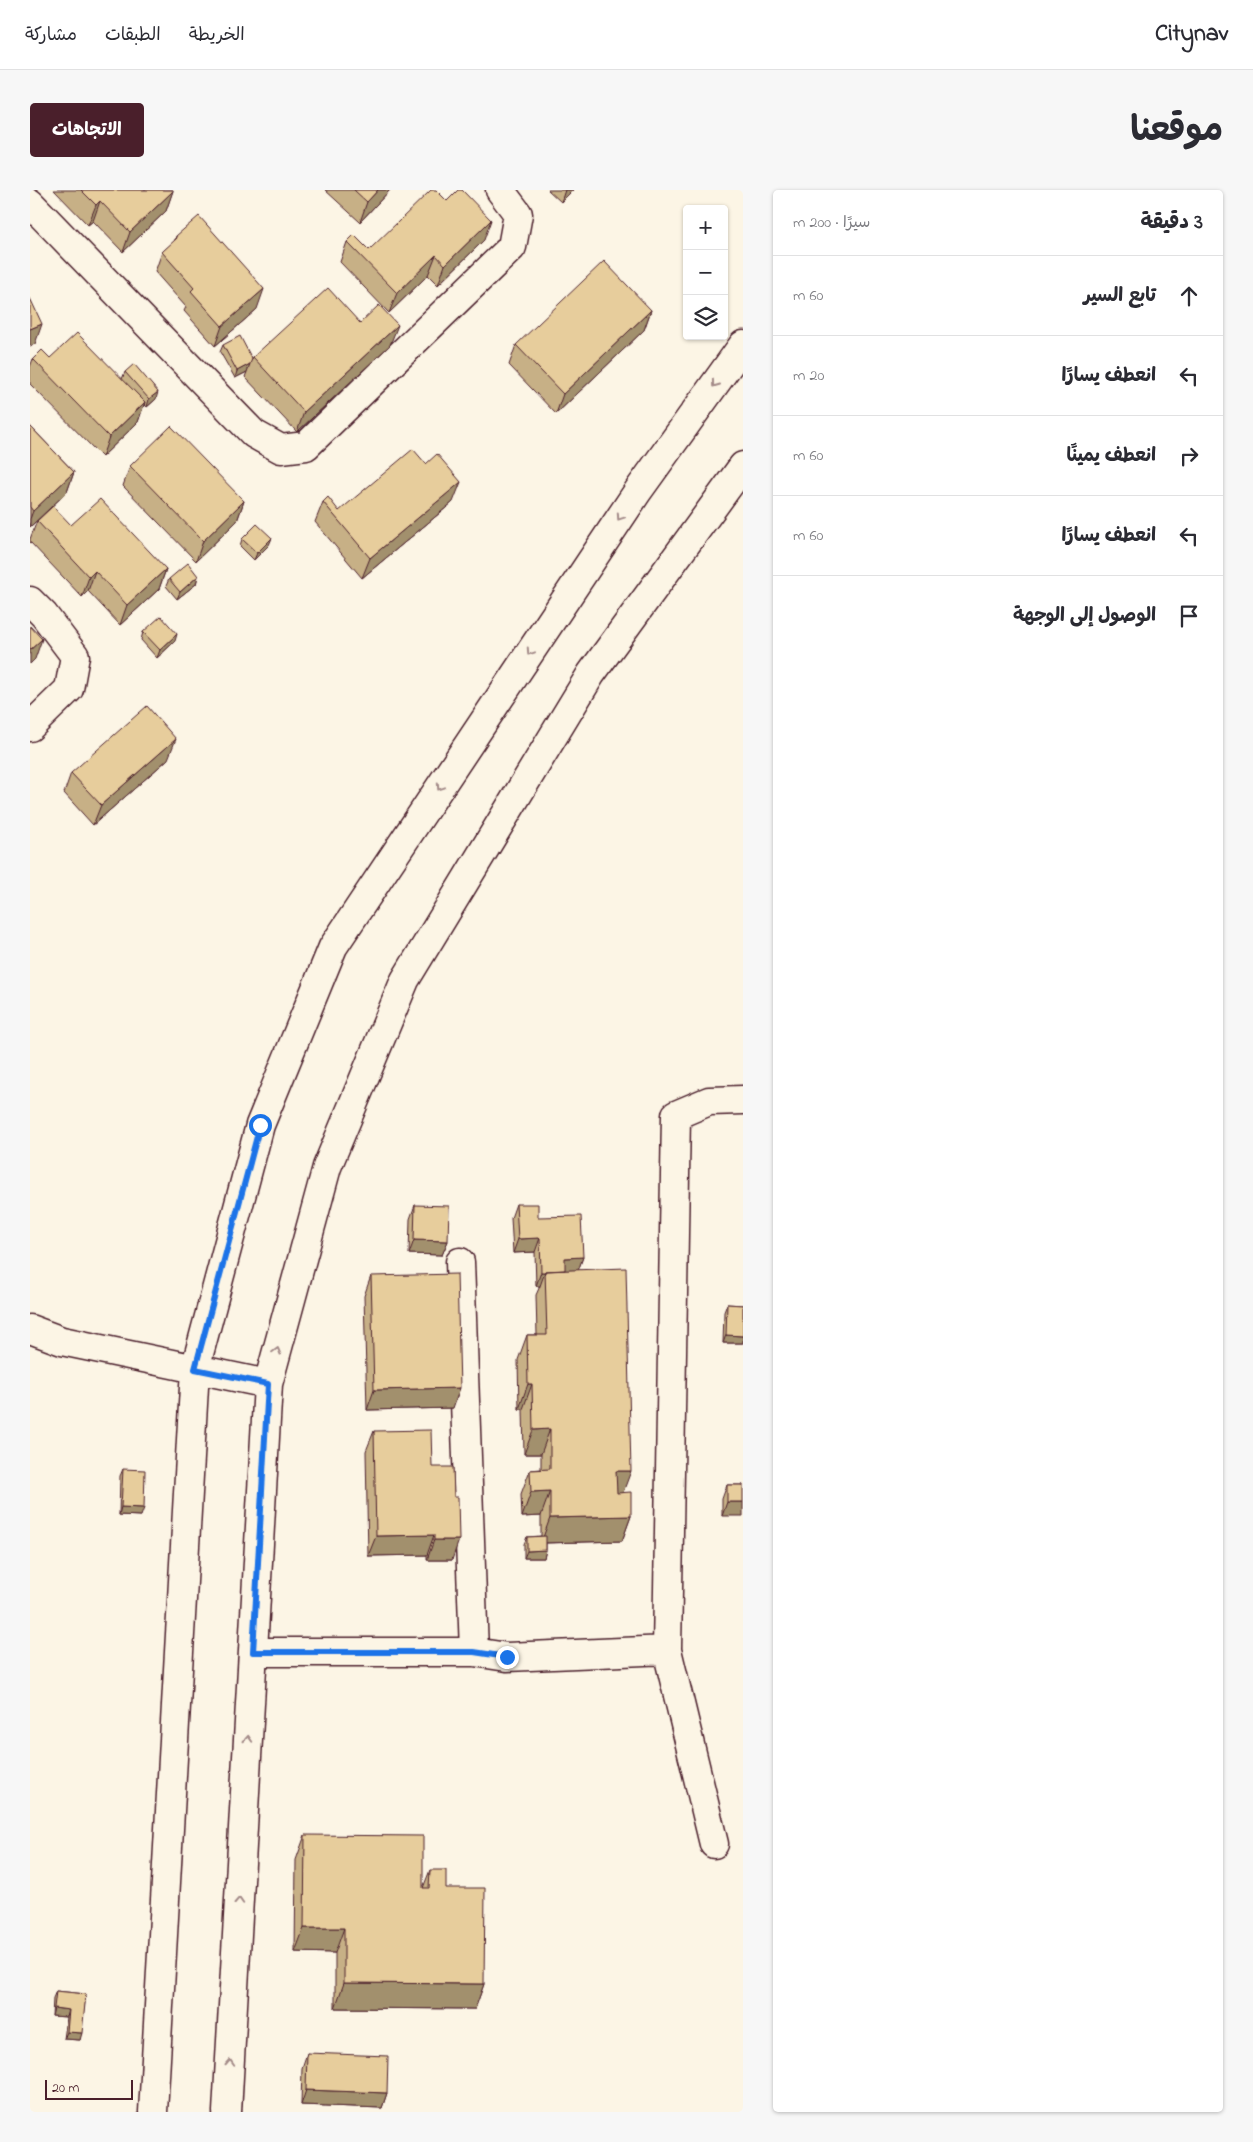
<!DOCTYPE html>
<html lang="ar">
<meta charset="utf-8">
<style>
body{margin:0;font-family:"Indie Flower","Playpen Sans Arabic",sans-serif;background:#f7f7f7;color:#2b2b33;direction:rtl}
.controls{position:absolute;right:15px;top:15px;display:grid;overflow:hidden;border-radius:5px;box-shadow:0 1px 4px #0004}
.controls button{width:45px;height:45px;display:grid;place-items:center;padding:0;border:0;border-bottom:1px solid #e1e1e2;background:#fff;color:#2b2b33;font:25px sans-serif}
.scale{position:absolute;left:15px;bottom:12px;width:88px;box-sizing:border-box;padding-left:5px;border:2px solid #4a1f2b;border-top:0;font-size:14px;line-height:18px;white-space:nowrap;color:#4a1f2b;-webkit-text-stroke:4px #fcf5e5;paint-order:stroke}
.stop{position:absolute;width:15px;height:15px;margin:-11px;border:4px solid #1a73e8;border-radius:50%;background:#fff}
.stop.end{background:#1a73e8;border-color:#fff;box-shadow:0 1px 5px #0008}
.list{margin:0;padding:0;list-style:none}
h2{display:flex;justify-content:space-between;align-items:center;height:65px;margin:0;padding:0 20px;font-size:21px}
h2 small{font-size:16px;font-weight:400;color:#7c7c81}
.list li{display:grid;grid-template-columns:32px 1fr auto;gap:15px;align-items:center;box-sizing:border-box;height:80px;padding:0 20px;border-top:1px solid #e1e1e2}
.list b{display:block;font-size:19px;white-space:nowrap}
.list em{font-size:16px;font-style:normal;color:#7c7c81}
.icon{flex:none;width:28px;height:28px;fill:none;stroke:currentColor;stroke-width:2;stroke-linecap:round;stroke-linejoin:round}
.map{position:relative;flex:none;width:713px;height:1922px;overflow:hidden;direction:ltr;border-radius:5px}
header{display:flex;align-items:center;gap:30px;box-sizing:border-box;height:70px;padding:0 25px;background:#fff;border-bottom:1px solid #e1e1e2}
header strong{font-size:24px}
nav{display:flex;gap:28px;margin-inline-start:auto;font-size:18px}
.intro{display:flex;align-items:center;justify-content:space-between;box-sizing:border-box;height:120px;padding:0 30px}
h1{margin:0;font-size:35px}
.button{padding:12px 22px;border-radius:5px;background:#4a1f2b;color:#fff;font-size:18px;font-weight:700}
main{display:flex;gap:30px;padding:0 30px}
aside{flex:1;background:#fff;border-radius:5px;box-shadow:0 1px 4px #0004}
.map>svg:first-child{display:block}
</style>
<header>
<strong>Citynav</strong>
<nav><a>الخريطة</a><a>الطبقات</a><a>مشاركة</a></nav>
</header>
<div class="intro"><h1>موقعنا</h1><a class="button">الاتجاهات</a></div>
<main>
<aside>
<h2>3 دقيقة<small>سيرًا · 200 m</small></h2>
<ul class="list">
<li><svg class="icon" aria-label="ahead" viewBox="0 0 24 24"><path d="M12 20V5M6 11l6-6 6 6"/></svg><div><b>تابع السير</b></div><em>60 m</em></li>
<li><svg class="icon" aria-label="left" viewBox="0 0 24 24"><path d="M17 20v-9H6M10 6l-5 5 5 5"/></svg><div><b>انعطف يسارًا</b></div><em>20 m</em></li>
<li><svg class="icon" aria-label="right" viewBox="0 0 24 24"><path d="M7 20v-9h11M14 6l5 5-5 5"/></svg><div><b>انعطف يمينًا</b></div><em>60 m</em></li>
<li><svg class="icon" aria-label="left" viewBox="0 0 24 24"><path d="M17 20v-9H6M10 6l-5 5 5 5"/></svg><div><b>انعطف يسارًا</b></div><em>60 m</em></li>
<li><svg class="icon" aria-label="arrive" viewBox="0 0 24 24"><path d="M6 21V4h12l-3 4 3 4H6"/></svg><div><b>الوصول إلى الوجهة</b></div></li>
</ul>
</aside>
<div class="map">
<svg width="713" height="1922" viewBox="0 0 713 1922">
<rect width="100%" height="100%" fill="#fcf5e5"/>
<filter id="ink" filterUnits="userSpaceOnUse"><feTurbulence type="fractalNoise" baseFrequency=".02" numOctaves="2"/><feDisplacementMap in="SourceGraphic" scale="10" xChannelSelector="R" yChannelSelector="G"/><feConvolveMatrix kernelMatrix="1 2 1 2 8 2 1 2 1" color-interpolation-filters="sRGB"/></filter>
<g filter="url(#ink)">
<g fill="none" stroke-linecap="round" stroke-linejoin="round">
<!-- minor casing -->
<g stroke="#4a1f2b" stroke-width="31">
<path id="minor" d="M0,13L224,244L251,259L276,256L482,57L488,24L470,0
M0,411L14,425L45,466L39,499L0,537
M430,1072L444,1462
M0,1139L32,1151L238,1194
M223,1462H444L477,1467L637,1460
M684,1654L637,1460L646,925L679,911L713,910
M123,1922L165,1179L230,935L303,757L608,301L713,155
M197,1922L238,1194L297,977L375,790L561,484L713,276"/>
</g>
<!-- minor -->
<use href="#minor" stroke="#fcf5e5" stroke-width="28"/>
</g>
<!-- wall -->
<path fill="#c7b086" stroke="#4a1f2b" d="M24,0H143L136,21L93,62L63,31L58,35Z
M295,0H360L330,32Z
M518,0H543L531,12Z
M146,46L227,119L185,156L154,121L156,117L125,82L132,62L144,52Z
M454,50L408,95L398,85L359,123L310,72L317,52L339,60Z
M621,120L614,140L526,224L479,175L486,155Z
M330,133L360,155L267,242L215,187L217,182L205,188L190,162L193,155L222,169L223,167Z
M3,169L92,189L95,182L126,209L117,217L114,214L108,232L72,267L0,194V177Z
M0,236L44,282L37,302L0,337Z
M100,276L214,311L207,331L166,371L93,296Z
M293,312L309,321L423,312L332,388L285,332Z
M7,331L41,335L136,379L129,399L90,435L58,401L52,407L0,352V349Z
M212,349L239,355L224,370L210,356Z
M168,386L166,394L147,409L136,396L139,389Z
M113,442L145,451L127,468L111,450Z
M138,569L63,635L34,603L41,583Z
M486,1014L508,1027L553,1067L548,1080L593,1303L601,1326L592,1351L516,1353V1360L514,1368H494V1354L497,1347L511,1346V1326L492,1327L491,1304L500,1280L511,1279V1264H494L493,1219H489L488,1170L497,1145H507L506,1105L510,1096H506L505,1062L483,1063L481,1028Z
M385,1015L418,1051L412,1065L379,1064L380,1029Z
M341,1086L423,1218L337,1220L334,1106Z
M697,1114L713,1115V1153H693L694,1122Z
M344,1241L402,1277L422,1370H397V1365L338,1366L336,1261Z
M93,1279L111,1326L89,1325L90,1286Z
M697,1295H713L692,1326V1309Z
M275,1645L393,1698L400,1680L416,1698L454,1794L445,1819L305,1818V1763L265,1762L266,1670Z
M26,1801L56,1804L50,1850L34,1849L37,1827L22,1826L23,1808Z
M277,1863L357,1903L352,1918L271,1915L272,1878Z"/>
<!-- shaded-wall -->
<path fill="#a2906d" stroke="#4a1f2b" d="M348,0H360L330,32L337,12Z
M535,0H543L531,12Z
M143,1L136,21L93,62L100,42Z
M70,11L63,31L58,35L66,15Z
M461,30L454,50L408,95L415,75Z
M406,65L398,85L359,123L367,103Z
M234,99L227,119L185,156L192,136Z
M621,120L614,140L526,224L533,204Z
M12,134L5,154L0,156V139Z
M368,135L360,155L267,242L274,222Z
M220,174L217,182L205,188L207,181Z
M128,202L126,209L117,217L119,209Z
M115,212L108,232L72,267L79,247Z
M44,282L37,302L0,337V329L3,321Z
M431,292L423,312L332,388L340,368Z
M214,311L207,331L166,371L173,351Z
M242,348L239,355L224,370L227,363Z
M136,379L129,399L90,435L97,415Z
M65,381L58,401L52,407L59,387Z
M168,386L166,394L147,409L150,402Z
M147,444L145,451L127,468L130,460Z
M12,449L5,469L0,474V460Z
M146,549L138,569L63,635L71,615Z
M510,1048L505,1062L483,1063L488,1049Z
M384,1050L418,1051L412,1065L379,1064Z
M553,1067L548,1081L515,1082L535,1068Z
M511,1082H515L510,1096H506Z
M696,1145L713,1146V1153H693Z
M498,1194H502L493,1219H489Z
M430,1198L423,1218L337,1220L344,1200Z
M520,1239L511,1264H494L503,1240Z
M586,1281H601L592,1305L577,1306Z
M520,1301L511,1326L492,1327L501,1302Z
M697,1312H713V1326H692Z
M91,1317L114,1318L111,1326L89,1325Z
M601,1326L592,1351L511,1353L520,1328Z
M404,1345L397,1365L338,1366L346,1346Z
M404,1350H429L422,1370H397Z
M516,1360L514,1368H494L497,1361Z
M274,1738H314L305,1763L265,1762Z
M314,1793L454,1794L445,1819L305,1818Z
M24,1818L39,1820L37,1827L22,1826Z
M37,1842L52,1843L50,1850L34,1849Z
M276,1900L357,1903L352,1918L271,1915Z"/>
<!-- building -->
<path fill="#e7cd9c" stroke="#4a1f2b" d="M51,0H143V1L100,42L70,11L66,15Z
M324,0H348L337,12Z
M401,0H406L417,11L428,0H432L461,30L415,75L406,65L367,103L317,52L324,45L339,60Z
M169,26L234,99L192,136L161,101L164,98L132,62L147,48L146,46Z
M574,71L621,120L533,204L486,155Z
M298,98L330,133L349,115L368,135L274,222L223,167Z
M0,108L12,134L0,139Z
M47,143L115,212L79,247L3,169L12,160L20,168Z
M210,146L222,169L220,174L207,181L193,155Z
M104,174L128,202L119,209L95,182Z
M0,236L44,282L3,321L0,317Z
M141,236L214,311L173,351L100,276Z
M383,259L396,274L407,264L431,292L340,368L293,312L298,307L309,321Z
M70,309L136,379L97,415L65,381L59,387L7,331L23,316L41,335Z
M227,334L242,348L227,363L212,349Z
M158,373L168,386L150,402L139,389Z
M131,426L147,444L130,460L113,442Z
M0,436L12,449L0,460Z
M117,516L146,549L71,615L41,583Z
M486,1014H508V1027L551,1026L553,1067L535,1068V1080L515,1081V1082H511L510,1048L488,1049Z
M385,1015L419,1016L418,1051L384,1050Z
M596,1078L601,1281H586L587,1303L601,1302V1326L520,1328V1301L501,1302L500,1280L520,1279V1239L503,1240L502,1194H498L497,1145H517L515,1081Z
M427,1084L430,1198L344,1200L341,1086Z
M697,1114L713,1115V1146L696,1145Z
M401,1240L402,1277H423L424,1307H428L429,1350H404V1345L346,1346L344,1241Z
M93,1279L115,1280L114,1318L91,1317Z
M697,1295H713V1312H697Z
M516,1346V1360L497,1361V1347Z
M275,1645L393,1646V1698H399L400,1680H416V1698H455L454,1794L314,1793V1738H274Z
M26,1801L56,1804L52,1843L37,1842L39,1820L24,1818Z
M277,1863L358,1866L357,1903L276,1900Z"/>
<!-- one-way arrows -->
<defs><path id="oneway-chevron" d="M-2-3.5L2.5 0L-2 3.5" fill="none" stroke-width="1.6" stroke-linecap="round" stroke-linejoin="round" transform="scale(1.25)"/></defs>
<g stroke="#a38a88">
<use href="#oneway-chevron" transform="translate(685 194) rotate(126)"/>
<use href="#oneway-chevron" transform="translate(590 327) rotate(124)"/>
<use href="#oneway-chevron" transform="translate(500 462) rotate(124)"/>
<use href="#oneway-chevron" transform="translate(410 597) rotate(124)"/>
<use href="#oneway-chevron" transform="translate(247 1161) rotate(-75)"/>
<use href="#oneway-chevron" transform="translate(218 1549) rotate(-87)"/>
<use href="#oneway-chevron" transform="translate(209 1711) rotate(-87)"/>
<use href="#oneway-chevron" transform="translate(200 1873) rotate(-87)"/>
</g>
</g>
<g fill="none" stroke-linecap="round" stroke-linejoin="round" filter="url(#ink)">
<!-- route -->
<path stroke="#1a73e8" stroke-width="6" d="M230,935L165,1179L238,1194L223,1462H444L477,1467"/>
</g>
</svg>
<div class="controls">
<button>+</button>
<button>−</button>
<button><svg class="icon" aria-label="layers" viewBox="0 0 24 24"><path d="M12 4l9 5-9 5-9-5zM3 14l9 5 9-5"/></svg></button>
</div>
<div class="scale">20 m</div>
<div class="stop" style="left:230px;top:935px"></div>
<div class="stop end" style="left:477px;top:1467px"></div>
</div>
</main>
